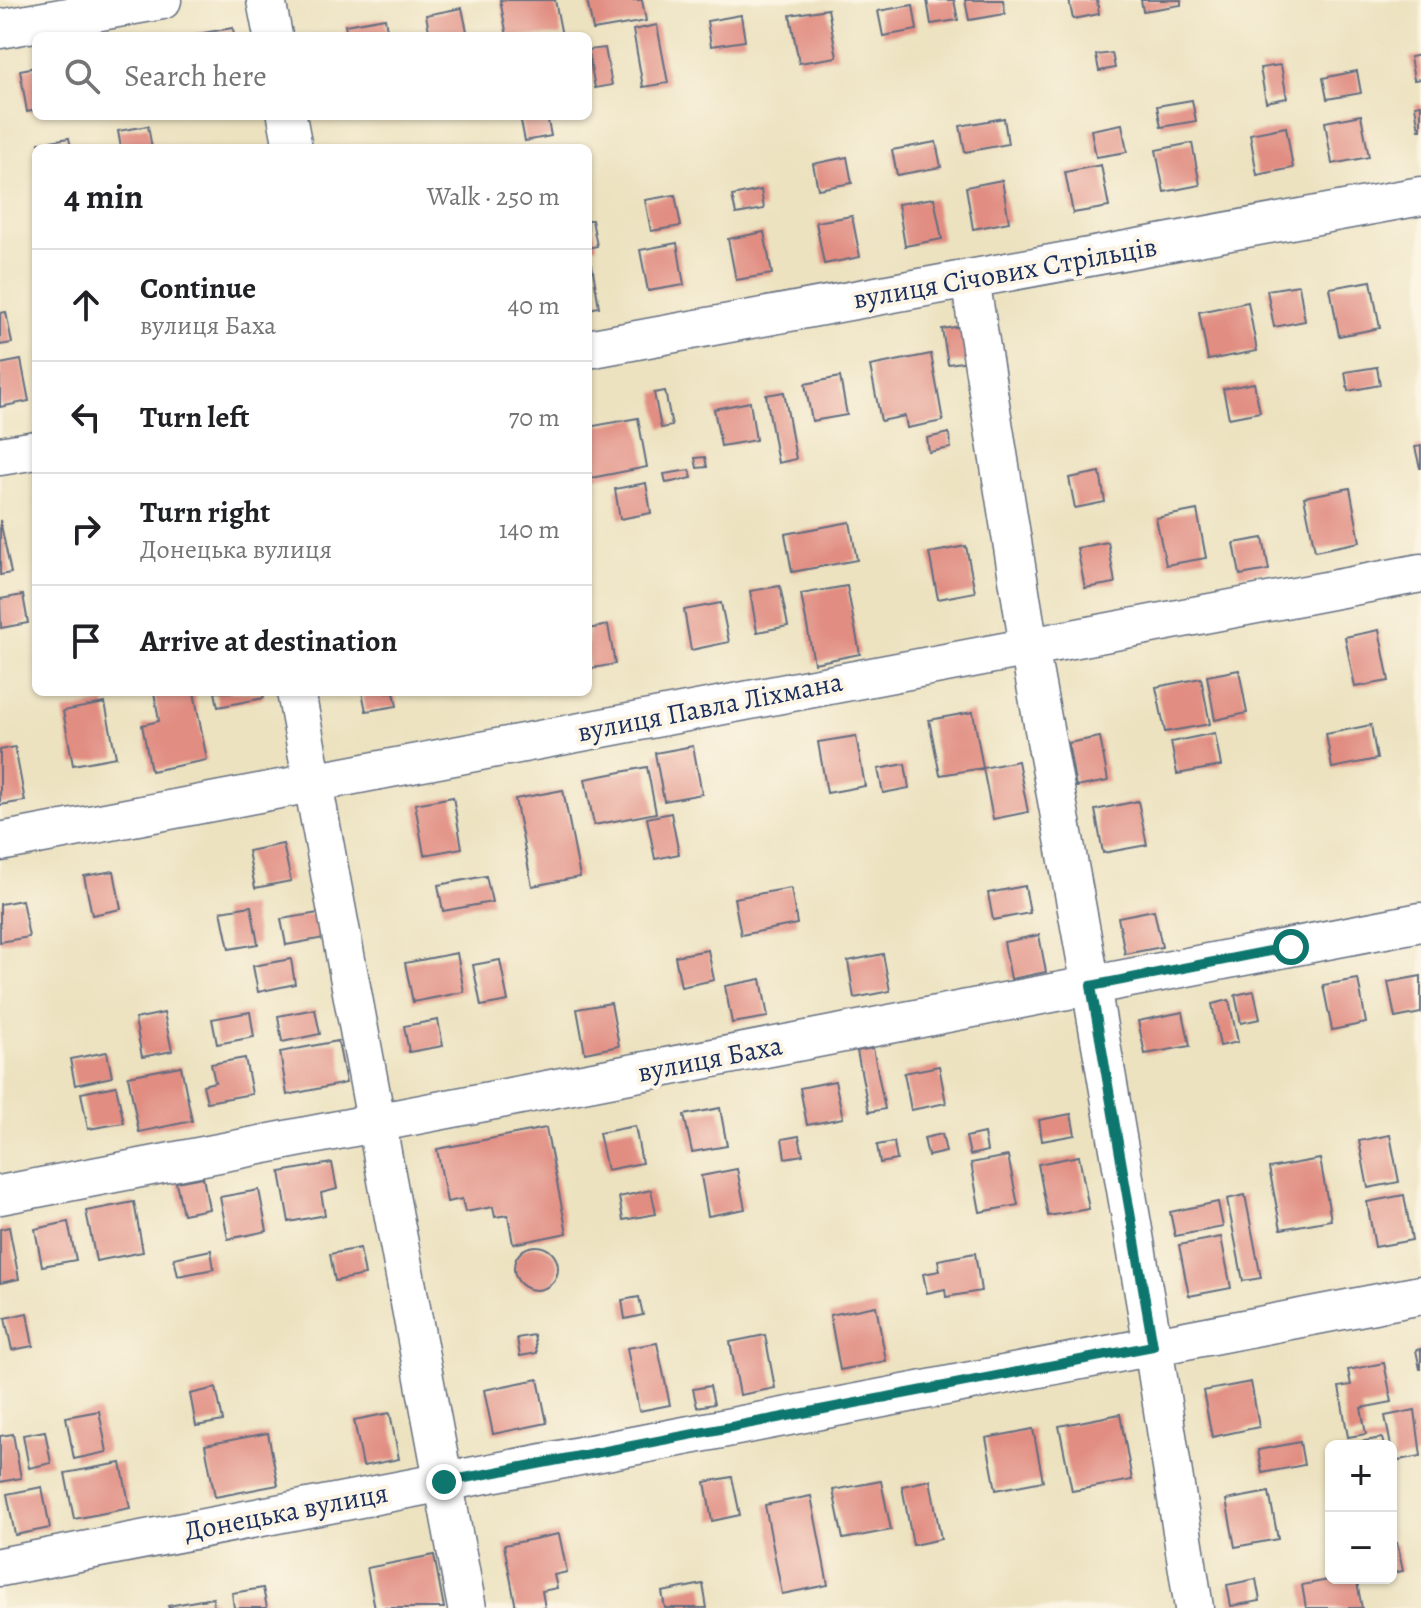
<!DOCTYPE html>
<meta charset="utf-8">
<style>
body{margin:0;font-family:Alegreya,serif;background:#f6f6f6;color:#202124}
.controls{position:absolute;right:24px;bottom:24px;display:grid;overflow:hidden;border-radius:12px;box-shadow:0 2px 6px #0004}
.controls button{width:72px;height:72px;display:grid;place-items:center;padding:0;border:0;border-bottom:2px solid #e0e0e0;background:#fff;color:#202124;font:40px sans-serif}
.stop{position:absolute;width:24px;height:24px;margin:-18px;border:6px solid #0f766e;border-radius:50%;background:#fff}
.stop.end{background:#0f766e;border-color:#fff;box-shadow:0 2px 8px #0008}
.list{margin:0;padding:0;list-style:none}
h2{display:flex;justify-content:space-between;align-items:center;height:104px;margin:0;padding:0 32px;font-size:34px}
h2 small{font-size:26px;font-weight:400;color:#757577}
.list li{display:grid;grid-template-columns:52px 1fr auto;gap:24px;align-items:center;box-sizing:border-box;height:112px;padding:0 32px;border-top:2px solid #e0e0e0}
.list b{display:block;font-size:30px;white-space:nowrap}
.list p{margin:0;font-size:26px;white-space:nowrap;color:#757577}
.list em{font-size:26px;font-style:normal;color:#757577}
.icon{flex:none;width:44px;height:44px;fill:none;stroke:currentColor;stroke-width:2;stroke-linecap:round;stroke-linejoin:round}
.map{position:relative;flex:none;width:1421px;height:1608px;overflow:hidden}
.search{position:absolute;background:#fff;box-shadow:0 2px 6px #0004;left:32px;top:32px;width:560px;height:88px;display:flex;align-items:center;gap:20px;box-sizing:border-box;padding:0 28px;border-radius:12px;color:#757577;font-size:30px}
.panel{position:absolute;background:#fff;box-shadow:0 2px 6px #0004;left:32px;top:144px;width:560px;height:552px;border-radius:12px}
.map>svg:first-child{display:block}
</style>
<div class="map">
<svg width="1421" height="1608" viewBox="0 0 1421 1608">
<rect width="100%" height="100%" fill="#fcf5e5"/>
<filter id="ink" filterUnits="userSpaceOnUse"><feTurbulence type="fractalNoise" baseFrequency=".0125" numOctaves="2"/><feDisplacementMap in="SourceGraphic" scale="16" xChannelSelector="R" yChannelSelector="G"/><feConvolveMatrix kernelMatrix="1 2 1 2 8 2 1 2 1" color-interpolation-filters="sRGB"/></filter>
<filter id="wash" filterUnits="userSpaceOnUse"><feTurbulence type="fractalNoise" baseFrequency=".006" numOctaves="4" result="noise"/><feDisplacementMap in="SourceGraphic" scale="32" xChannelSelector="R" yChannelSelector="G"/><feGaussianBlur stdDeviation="1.8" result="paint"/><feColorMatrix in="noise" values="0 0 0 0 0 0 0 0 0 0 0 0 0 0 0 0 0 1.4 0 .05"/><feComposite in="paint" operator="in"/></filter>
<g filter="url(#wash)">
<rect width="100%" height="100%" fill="#ece2c0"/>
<g id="blocks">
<!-- building -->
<path fill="#e18d82" d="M500,0H555L562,36H507Z
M587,0H642L646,21L593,30Z
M927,0H954L958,20L931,24Z
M965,0H1003L1005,14L969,20Z
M1069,0H1097L1099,14L1073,19Z
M1141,0H1181V5L1143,11Z
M913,5L917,30L883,36L878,11Z
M462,8L468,36H430L426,15Z
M828,9L837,57L799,63L790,15Z
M741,15L745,41L711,46L707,21Z
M385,18L388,36H347L345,25Z
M657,25L668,83L643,87L633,30Z
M233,28L234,36H198L197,34Z
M605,48L612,85L595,88L588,50Z
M1112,53L1115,68L1099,71L1096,55Z
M1421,55V79L1414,80L1410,57Z
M1281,65L1287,98L1266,102L1260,68Z
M36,67V110L27,112L20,70Z
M1357,71L1361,93L1327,99L1323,78Z
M1192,100L1196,121L1161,127L1157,106Z
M1421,104V130H1419L1415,105Z
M1361,115L1369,157L1332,164L1325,122Z
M520,116H547L551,136L525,141Z
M1004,118L1008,144L965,152L960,126Z
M1122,124L1127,152L1096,157L1091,130Z
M148,126L152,148H121L118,131Z
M1286,127L1293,168L1257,175L1250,134Z
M69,138L71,148H40L39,143Z
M936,142L941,167L897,175L892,150Z
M1192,143L1200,185L1164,192L1156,150Z
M847,157L852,183L818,189L813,164Z
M1101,165L1109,207L1073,213L1065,172Z
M1002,180L1009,222L973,229L966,187Z
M761,190L764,209L736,214L732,196Z
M675,195L681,226L651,231L645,200Z
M934,198L942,239L905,246L898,204Z
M852,216L860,257L824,264L816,222Z
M588,220H592L597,246L588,248Z
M764,232L772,274L736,280L728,239Z
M677,243L684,285L648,291L640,250Z
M588,265H592L599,307L588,309Z
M1371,281L1380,328L1339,336L1330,288Z
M1299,285L1305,321L1274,327L1267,290Z
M1248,302L1257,351L1208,360L1199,312Z
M6,312L12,343L0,345V313Z
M962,326L969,361L948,364L942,329Z
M931,354L943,421L907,428L905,416L881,421L870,366Z
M21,360L29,401L0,407V364Z
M1377,367L1380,385L1348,391L1345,372Z
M840,377L847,415L812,421L805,384Z
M1254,383L1260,412L1229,418L1223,389Z
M665,391L672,426L661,428L654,393Z
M784,392L796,459L778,463L766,395Z
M750,402L756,440L721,446L714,409Z
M638,418L647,467L591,478L588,462V427Z
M949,433L951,448L929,452L927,438Z
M1421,446V468H1420L1415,447Z
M705,457L707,467L697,468L695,458Z
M690,470L692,478L666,483L664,474Z
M1100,472L1105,502L1075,508L1069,478Z
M646,483L651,513L620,519L615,489Z
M1350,488L1360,542L1315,551L1304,497Z
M1197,510L1206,558L1166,565L1156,518Z
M0,520L11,573L0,575Z
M850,522L857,560L792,572L785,534Z
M1263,538L1269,570L1240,575L1234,543Z
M1108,542L1115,583L1085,588L1077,548Z
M966,546L975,592L938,599L929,553Z
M780,586L788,626L757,632L750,591Z
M847,586L860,654L814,663L801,594Z
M23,595L28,623L1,628L0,599Z
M721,603L729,642L691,650L684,610Z
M608,625L615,664L588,669V629Z
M1379,630L1389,681L1355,687L1345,637Z
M1239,670L1247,713L1215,720L1207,676Z
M1201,678L1210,724L1165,732L1156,687Z
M154,692H194L207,760L151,771L142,725L159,721Z
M215,692H262L264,698L218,707Z
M362,692H394L397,706L366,711Z
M105,703L116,757L73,765L63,711Z
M973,712L983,768L940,775L929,720Z
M1371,725L1377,759L1332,768L1326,734Z
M1215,733L1221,766L1177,774L1171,742Z
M856,736L865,786L827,793L818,742Z
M1100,737L1108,781L1076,787L1068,743Z
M693,746L702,794L664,801L655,753Z
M15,747L25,801L0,805V750Z
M1018,761L1028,812L993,819L983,768Z
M905,764L909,788L883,793L878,769Z
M647,767L656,813L594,825L585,779Z
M563,790L580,877L532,886L515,799Z
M453,797L462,848L424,855L415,804Z
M1138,801L1147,845L1103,853L1095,810Z
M671,813L679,854L655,859L647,818Z
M283,844L291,881L255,888L248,851Z
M114,871L121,909L92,915L84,876Z
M486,876L492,902L443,911L438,885Z
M1025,886L1030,913L993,920L988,893Z
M791,888L797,924L741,935L734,898Z
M22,900L29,937L0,942V904Z
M251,906L258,944L229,949L221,911Z
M1154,910L1162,947L1125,954L1118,917Z
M319,913L324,938L286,945L281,919Z
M1039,935L1046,972L1011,979L1004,942Z
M708,950L714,980L681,987L675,956Z
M457,953L464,992L413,1002L405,963Z
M883,954L890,991L854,998L848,961Z
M291,959L295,984L258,992L253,966Z
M500,960L508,1001L481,1006L473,965Z
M1421,976V1013L1395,1018L1388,982Z
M761,979L768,1017L732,1023L725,986Z
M1358,979L1366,1023L1332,1030L1323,985Z
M1254,991L1260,1019L1241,1023L1235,995Z
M1229,1000L1238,1042L1220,1046L1212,1004Z
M611,1003L619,1046L585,1053L577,1009Z
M315,1009L320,1034L282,1042L278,1016Z
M250,1012L254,1037L217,1044L212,1019Z
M1183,1012L1190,1046L1145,1054L1138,1021Z
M164,1013L172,1051L142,1057L135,1019Z
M438,1020L443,1046L409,1052L404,1026Z
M338,1041L346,1083L287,1095L280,1052Z
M873,1048L885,1109L869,1112L857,1051Z
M107,1052L112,1077L75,1085L70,1059Z
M245,1058L252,1094L207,1102L203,1085L215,1082L211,1064Z
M181,1066L192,1121L139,1132L128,1076Z
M939,1066L946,1103L911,1110L904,1073Z
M835,1081L843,1118L807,1125L800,1088Z
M116,1086L124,1123L88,1129L81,1093Z
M720,1108L727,1146L692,1152L684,1115Z
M1071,1114L1075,1135L1042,1141L1039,1120Z
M635,1126L642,1163L607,1170L599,1133Z
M546,1128L567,1233L513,1244L508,1215L495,1217L493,1207L465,1212L462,1199L447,1202L437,1149Z
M984,1133L987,1151L970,1155L966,1137Z
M942,1134L946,1152L928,1156L924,1138Z
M1390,1135L1399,1182L1368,1188L1359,1141Z
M799,1136L803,1155L785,1158L782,1139Z
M894,1142L897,1160L880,1163L877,1145Z
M1008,1156L1018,1205L980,1212L971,1163Z
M1079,1156L1089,1209L1048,1216L1038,1164Z
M1320,1159L1331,1220L1281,1229L1269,1168Z
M332,1163L337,1189L321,1193L325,1215L289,1222L280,1172Z
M737,1169L745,1209L708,1216L701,1176Z
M203,1177L209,1209L183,1214L176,1182Z
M259,1190L267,1231L228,1239L220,1197Z
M651,1190L656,1214L623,1220L619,1197Z
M1245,1195L1261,1278L1243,1281L1227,1199Z
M1404,1195L1412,1240L1375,1247L1367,1202Z
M134,1202L143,1252L96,1261L86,1211Z
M1218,1202L1223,1227L1175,1236L1170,1212Z
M68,1222L76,1260L42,1266L35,1229Z
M9,1227L19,1279L0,1283V1229Z
M1221,1237L1231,1288L1189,1296L1179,1245Z
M514 1268a22 22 0 1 1 44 0a22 22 0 1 1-44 0Z
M360,1248L365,1275L335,1281L330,1254Z
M211,1250L214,1269L178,1276L174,1258Z
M975,1253L981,1291L946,1297L945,1289L927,1293L923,1274L940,1271L938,1260Z
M639,1297L643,1315L625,1319L622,1300Z
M876,1306L886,1361L840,1370L830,1315Z
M27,1313L33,1346L12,1350L5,1318Z
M534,1335L537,1353L520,1356L517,1338Z
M765,1335L775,1388L740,1395L730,1342Z
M657,1343L670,1405L639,1411L627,1348Z
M1421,1349V1369H1420L1416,1350Z
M1384,1363L1392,1402L1361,1408L1366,1434L1348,1437L1339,1387L1351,1385L1348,1370Z
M538,1379L547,1423L493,1434L484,1390Z
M1251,1382L1259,1427L1212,1437L1203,1391Z
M710,1386L714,1404L697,1407L693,1389Z
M216,1388L223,1421L196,1426L190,1394Z
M1415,1410L1421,1456L1394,1461L1385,1416Z
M99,1411L107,1452L74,1459L66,1417Z
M390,1413L399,1459L363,1466L354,1420Z
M1120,1414L1132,1480L1072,1491L1059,1426Z
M1033,1429L1043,1481L996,1490L986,1438Z
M45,1431L51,1463L29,1468L23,1435Z
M268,1433L278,1485L215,1497L205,1445Z
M13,1434L21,1478L0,1482V1436Z
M1382,1438L1384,1446H1354L1353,1443Z
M1300,1442L1304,1465L1262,1473L1258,1450Z
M121,1463L130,1508L74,1519L65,1473Z
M732,1477L740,1515L712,1521L705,1482Z
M930,1480L941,1539L913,1545L902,1486Z
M881,1481L891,1530L843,1539L833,1490Z
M42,1487L50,1528L15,1535L7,1494Z
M1269,1492L1278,1539L1235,1547L1226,1500Z
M811,1496L828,1585L782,1594L765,1505Z
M559,1534L567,1572L554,1575L557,1588L542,1591L545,1608H516L504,1545Z
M1397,1543L1403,1571L1391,1573V1545Z
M434,1555L444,1608H375L367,1568Z
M1339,1578H1356L1362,1608H1306L1302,1585Z
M1256,1579L1260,1601L1231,1606L1227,1585Z
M703,1584L707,1608H665L662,1592Z
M263,1588L267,1608H234L232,1593Z
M213,1598L214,1608H169L168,1606Z"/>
</g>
</g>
<g filter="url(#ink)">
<use href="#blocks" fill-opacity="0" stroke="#646e80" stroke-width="2"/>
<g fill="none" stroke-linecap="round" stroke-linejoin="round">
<!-- street casing -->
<g stroke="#646e80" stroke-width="41">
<path id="street" d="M266,0L273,36
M0,29L162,0
M287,116L293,148
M970,279L1029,647L1091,986L1153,1346L1194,1608
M588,349L1421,196
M0,456L36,450
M296,692L467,1608
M0,842L1421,573
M0,1195L1421,922
M0,1567L1421,1295"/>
</g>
<!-- street -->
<use href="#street" stroke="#fff" stroke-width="38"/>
</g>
</g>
<g fill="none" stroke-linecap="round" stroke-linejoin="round" filter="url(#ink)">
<!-- route -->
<path stroke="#0f766e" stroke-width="10" d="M444,1482L1153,1346L1091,986L1291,947"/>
</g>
<g text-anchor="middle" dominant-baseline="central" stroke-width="8" stroke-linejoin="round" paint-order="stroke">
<!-- street labels -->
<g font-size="28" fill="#1b2f5e" stroke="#fcf5e5">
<text transform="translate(1005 273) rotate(-10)">вулиця Січових Стрільців</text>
<text transform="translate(710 707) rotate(-11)">вулиця Павла Ліхмана</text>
<text transform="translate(710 1059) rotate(-11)">вулиця Баха</text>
<text transform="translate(286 1512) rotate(-11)">Донецька вулиця</text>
</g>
</g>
</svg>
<div class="controls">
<button>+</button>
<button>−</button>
</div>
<div class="stop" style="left:1291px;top:947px"></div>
<div class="stop end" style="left:444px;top:1482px"></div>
<div class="search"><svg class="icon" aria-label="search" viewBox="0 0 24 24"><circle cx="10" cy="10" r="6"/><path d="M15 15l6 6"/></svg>Search here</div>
<section class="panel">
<h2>4 min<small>Walk · 250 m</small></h2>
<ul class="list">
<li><svg class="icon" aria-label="ahead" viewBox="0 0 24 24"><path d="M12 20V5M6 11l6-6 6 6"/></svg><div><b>Continue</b><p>вулиця Баха</p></div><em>40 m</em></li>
<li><svg class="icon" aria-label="left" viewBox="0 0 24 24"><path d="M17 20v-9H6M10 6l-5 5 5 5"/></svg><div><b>Turn left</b></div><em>70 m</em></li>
<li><svg class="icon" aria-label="right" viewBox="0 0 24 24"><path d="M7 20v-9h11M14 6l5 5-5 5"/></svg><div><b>Turn right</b><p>Донецька вулиця</p></div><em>140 m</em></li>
<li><svg class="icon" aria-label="arrive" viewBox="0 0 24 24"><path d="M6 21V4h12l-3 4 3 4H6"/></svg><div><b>Arrive at destination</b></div></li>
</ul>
</section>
</div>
